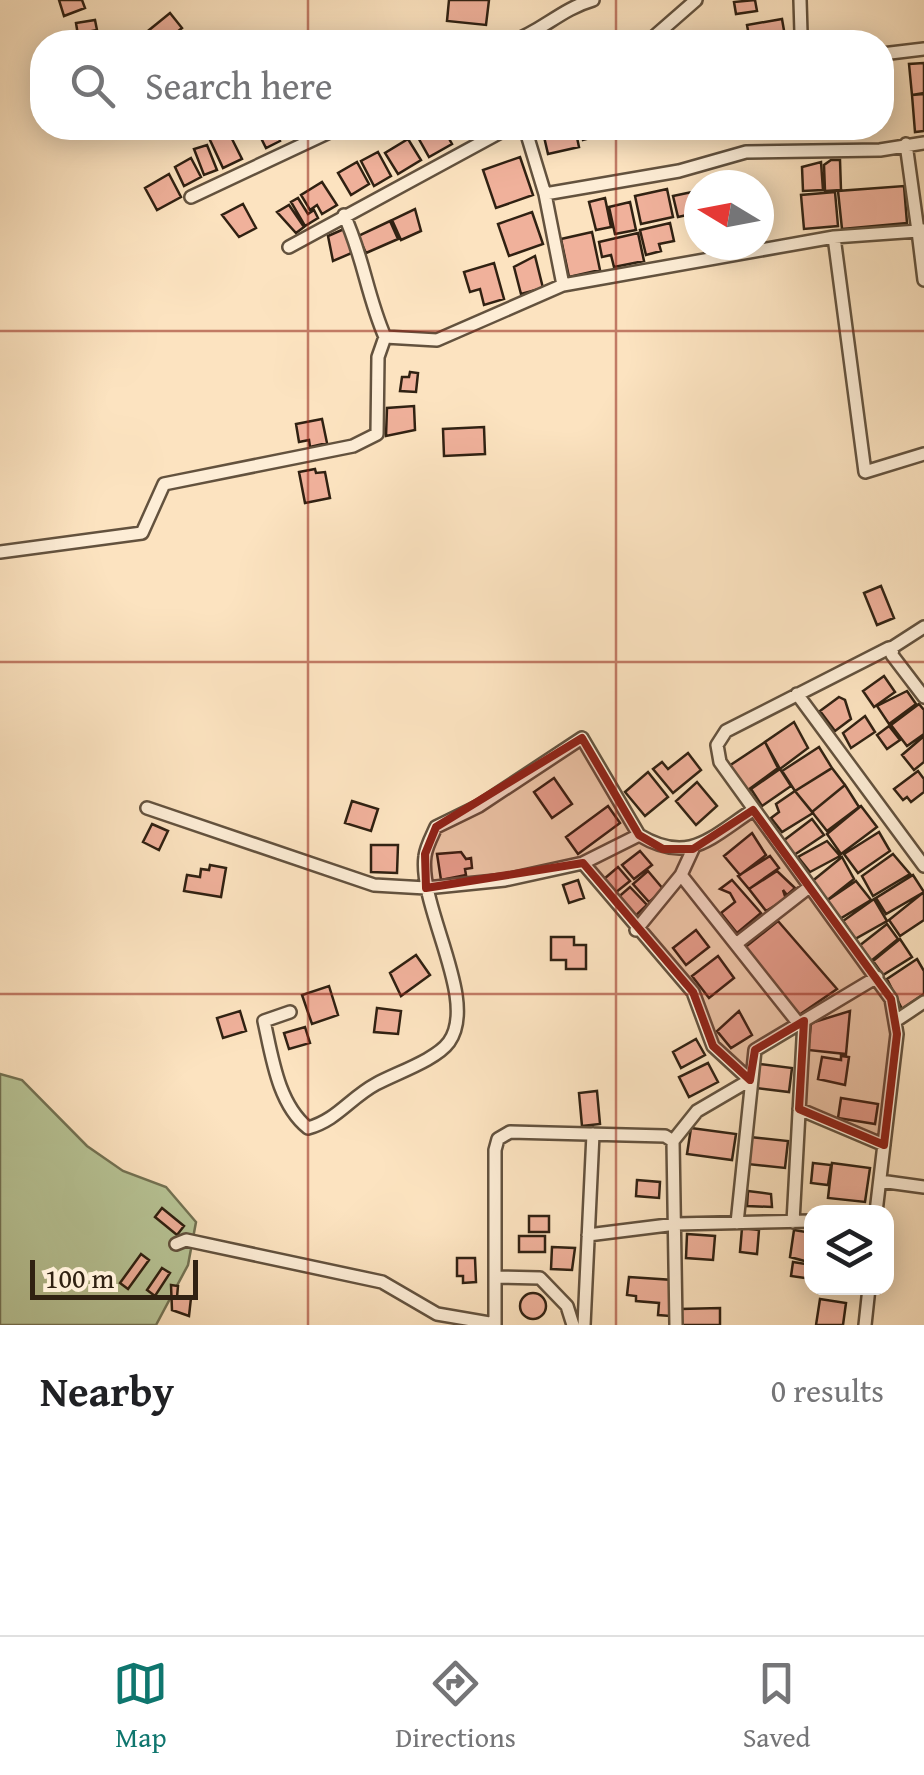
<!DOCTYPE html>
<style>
body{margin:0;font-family:"Gentium Book Plus",serif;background:#f2f2f2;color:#202124}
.controls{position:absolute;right:30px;bottom:30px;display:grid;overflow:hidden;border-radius:20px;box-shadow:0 5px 25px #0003}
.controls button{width:90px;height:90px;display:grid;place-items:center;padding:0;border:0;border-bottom:2px solid #e0e0e0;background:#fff;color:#202124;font:50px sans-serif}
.compass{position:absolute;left:684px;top:170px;width:90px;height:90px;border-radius:50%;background:#fff;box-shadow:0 5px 25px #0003;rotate:280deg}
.scale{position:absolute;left:30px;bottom:25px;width:168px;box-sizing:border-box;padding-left:10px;border:5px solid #302112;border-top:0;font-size:28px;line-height:35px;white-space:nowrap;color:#302112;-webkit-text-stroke:8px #fdedd6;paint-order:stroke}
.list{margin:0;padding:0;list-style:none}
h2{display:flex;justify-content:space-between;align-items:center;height:130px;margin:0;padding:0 40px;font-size:42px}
h2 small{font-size:32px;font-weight:400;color:#757577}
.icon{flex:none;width:55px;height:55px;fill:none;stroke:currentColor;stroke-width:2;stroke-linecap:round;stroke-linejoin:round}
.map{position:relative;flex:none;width:924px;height:1325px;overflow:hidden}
.search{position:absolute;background:#fff;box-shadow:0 5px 25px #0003;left:30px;right:30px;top:30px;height:110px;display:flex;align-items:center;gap:25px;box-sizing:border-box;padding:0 35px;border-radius:40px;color:#757577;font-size:38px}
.sheet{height:310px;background:#fff}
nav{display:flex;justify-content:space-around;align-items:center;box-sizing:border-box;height:140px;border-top:2px solid #e0e0e0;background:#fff;font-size:28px;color:#757577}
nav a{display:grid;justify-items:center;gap:5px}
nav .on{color:#0f766e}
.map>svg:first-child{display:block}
</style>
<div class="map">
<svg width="924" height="1325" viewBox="0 0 924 1325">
<rect width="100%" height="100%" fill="#fce3c0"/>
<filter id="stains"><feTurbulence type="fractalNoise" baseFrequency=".002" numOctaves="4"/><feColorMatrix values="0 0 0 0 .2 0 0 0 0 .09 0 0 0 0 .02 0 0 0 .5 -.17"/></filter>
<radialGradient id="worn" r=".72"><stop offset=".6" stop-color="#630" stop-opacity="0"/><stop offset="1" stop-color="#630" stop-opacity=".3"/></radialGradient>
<!-- green -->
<path fill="#b8c597" stroke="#747354" stroke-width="2.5" d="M0,1074L22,1080L87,1146L123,1171L166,1187L196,1222L188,1265L156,1325H0Z"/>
<!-- building -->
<path fill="#f0b19b" stroke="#302112" stroke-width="2.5" d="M59,0H82L85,8L64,16Z
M449,0H489L486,25L447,21Z
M755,0L757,11L736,14L734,2Z
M170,13L182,28L165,42H149L143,35Z
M782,19L786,42H750L747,25Z
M95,20L97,30L87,32L88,41L79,42L76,23Z
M924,63V93L912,95L909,64Z
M924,94V131L915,132L912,95Z
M256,128H274L280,141L266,148Z
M423,128H443L452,144L429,157L415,132Z
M542,128H575L579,147L548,154Z
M581,128H620V130L583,140Z
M228,131L242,159L223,168L210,140Z
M408,139L421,160L398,174L385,153Z
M207,145L217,170L204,175L194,149Z
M378,152L391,176L374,186L361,161Z
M520,157L533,195L496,208L483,170Z
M191,158L201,177L184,186L175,167Z
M831,160H840L841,190L825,191L824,165Z
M357,162L369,184L351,195L338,173Z
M821,162L823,190L803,191L802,167Z
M169,174L181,197L157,210L145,188Z
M322,182L337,205L322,214L317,205L310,210L301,195Z
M904,186L907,223L842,229L838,191Z
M667,189L673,217L641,224L635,196Z
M692,192L696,213L678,217L673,196Z
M835,192L838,226L804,229L801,195Z
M298,198L308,214L314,210L318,218L305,226L291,202Z
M605,198L611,227L596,230L589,202Z
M630,202L636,230L615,234L609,207Z
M243,204L256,228L239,237L222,215Z
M289,205L304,227L296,233L277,212Z
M415,209L421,231L401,240L392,220Z
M532,212L543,244L509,256L498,224Z
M390,221L398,239L366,253L358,236Z
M670,223L674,241L659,244L661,251L646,255L640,230Z
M344,229L354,252L333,261L328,236Z
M592,232L600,270L569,277L561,239Z
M638,233L644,261L614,267L611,255L602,257L599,242Z
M535,256L543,288L521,294L514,267Z
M494,263L504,299L484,305L480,289L470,292L464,272Z
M410,372L418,373L416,392L400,391L402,377H409Z
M414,406L415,430L386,436L387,408Z
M322,419L327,443L310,447L309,440L299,442L296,424Z
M484,427L485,454L444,456L443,429Z
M315,469L316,473L325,472L330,498L305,503L299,472Z
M881,586L894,618L877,625L864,593Z
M884,676L895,692L874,707L863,691Z
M907,691L916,704L889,724L877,706Z
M839,697L845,700L851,719L835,731L820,711Z
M919,704L924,710V734L907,746L891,725Z
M865,716L875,732L851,748L843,733Z
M794,722L808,748L780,769L765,742Z
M889,726L900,740L887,749L877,735Z
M924,736V762L914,770L902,755Z
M765,742L778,768L748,790L729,766Z
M819,747L832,768L795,791L782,771Z
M688,753L701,770L673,793L653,769L662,762L668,769Z
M832,768L845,785L812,812L795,791Z
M780,769L791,786L762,806L751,789Z
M918,771L924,779V792L911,802L907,797L903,800L894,789Z
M648,772L668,797L645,816L625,792Z
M554,778L572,804L552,818L534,792Z
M697,782L717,806L696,825L676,801Z
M845,785L859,807L827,831L812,812Z
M795,791L813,813L782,832L771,818L779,812L776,804Z
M352,801L378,809L371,831L345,823Z
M608,806L620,823L578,854L566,837Z
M861,806L877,827L841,854L827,834Z
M812,819L824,835L794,855L783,841Z
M152,824L168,831L159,850L143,842Z
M879,832L890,851L858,873L844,854Z
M752,833L766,855L740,875L724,856Z
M827,841L840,856L810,872L798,857Z
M371,845H398L397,873L371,872Z
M640,851L652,865L634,879L622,865Z
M461,852L466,859L471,858L472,868L465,869L466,875L441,880L437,854Z
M893,854L910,874L873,896L862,876Z
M770,856L779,868L749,889L738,876Z
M842,857L854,879L825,902L810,883Z
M210,865L226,868L221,897L184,891L187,875L200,877L201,869L209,870Z
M618,867L630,881L615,893L604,879Z
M648,871L664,890L649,902L633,884Z
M777,871L795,888L787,895L783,890L786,899L766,911L749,889Z
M913,875L924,892L886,914L876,898Z
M578,880L584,898L569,903L563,885Z
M732,880L761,913L737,933L721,913L735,902L730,893L720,889Z
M856,881L871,900L838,920L825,902Z
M630,887L647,905L632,919L615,900Z
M924,892V920L900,936L889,920Z
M874,899L887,921L855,939L843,921Z
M778,921L837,989L799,1015L743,949Z
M887,924L898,939L871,961L859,946Z
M696,930L709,947L686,965L673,948Z
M551,937H574V945H586V969H566V960H551Z
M900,939L912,957L883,975L873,961Z
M416,955L430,975L401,996L390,973Z
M718,956L734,978L709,998L692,976Z
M917,959L924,971V994L902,1009L887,979Z
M329,986L338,1015L312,1024L302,995Z
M377,1008L401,1011L398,1034L374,1032Z
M240,1011L246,1031L223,1038L217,1018Z
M739,1011L752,1035L731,1048L717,1031Z
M850,1011L846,1054L808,1050L811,1023Z
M305,1027L310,1043L289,1049L284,1033Z
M696,1039L705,1055L681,1068L673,1052Z
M841,1056L849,1057L845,1085L818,1079L822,1057L841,1060Z
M708,1063L718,1082L689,1097L679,1077Z
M759,1064L792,1068L789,1092L756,1088Z
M597,1091L600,1124L582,1126L579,1093Z
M841,1098L878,1104L875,1124L838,1118Z
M691,1128L736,1134L732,1160L687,1154Z
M750,1137L788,1141L785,1168L747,1164Z
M813,1163L831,1165L828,1185L811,1183Z
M832,1163L870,1168L865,1202L828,1198Z
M637,1180L660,1182L659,1198L636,1196Z
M748,1191L771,1194L772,1207L747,1206Z
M162,1208L184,1226L177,1235L155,1217Z
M529,1216H549V1232H529Z
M742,1228L759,1230L757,1254L740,1252Z
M794,1230L812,1233V1263L790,1257Z
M687,1234L715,1236L713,1260L686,1258Z
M519,1236H545V1252H519Z
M552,1247L575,1248L572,1270L551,1269Z
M141,1254L149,1260L128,1289L120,1283Z
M457,1258H475L476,1282L463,1283V1276H457Z
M793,1262L812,1265V1279L791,1276Z
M162,1268L170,1273L155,1296L147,1290Z
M629,1277L673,1280L670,1316L658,1315L659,1303L636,1301V1296L627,1295Z
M171,1285L178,1286L177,1297L191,1298L189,1316L172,1310Z
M520 1306a13 13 0 1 1 26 0a13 13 0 1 1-26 0Z
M820,1299L846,1303L843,1325H816Z
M720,1308V1325H681L680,1309Z"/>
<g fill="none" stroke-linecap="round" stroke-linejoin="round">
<!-- minor casing -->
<g stroke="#63523e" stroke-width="16">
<path id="minor" d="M800,0L801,33L806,42
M511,42C541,32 561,9 593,0
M648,42L696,0
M882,54L924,49
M525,128L545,194L563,285
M906,144L918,231L924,230
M545,194L679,171L746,152L880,150L924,143
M191,197L338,128
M289,247L508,128
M924,280L918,231L834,237L865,472L924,454
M385,337L437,340L563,285L834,237
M0,552L142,533L164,484L353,446L377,434L378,357L385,337C367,296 363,255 344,215
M893,647L924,627
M797,694L924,866
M147,808L374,885L426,888L505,880L583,863L639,835C689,865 710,838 753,810
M583,863L693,992L713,1046L750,1080L697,1111L673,1141
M681,875L799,1024
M636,930L681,875L693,849
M736,944L808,888
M290,1012L264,1021C272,1057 278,1104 308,1128C337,1120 350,1098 376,1084C396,1073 436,1060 449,1042C479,1000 418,907 425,856C426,847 432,836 436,827L479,806L582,738L639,835
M897,1020L924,1002
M799,1109L884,1145
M880,1181L924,1187
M876,1212L897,1034L891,999L720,762L717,745L726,731L889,648L893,647L892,655L924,697
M793,1222L804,1021
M737,1223L755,1050L877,977
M588,1235L676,1224L812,1221
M176,1244L186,1240L382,1282L437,1314L495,1324
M495,1277L540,1278L567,1306L573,1325
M495,1325V1150L498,1139L510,1132L665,1136L673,1141L676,1325
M584,1325L593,1134
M865,1325L869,1288"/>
</g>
<!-- minor -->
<use href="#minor" stroke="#fdedd6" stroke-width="11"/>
</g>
<!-- marked area -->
<path fill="#8f2418" fill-opacity="0.2" stroke="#8f2418" stroke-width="8" stroke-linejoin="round" d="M582,738L639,835L663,849H693L753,810L891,999L897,1034L884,1145L799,1109L804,1021L755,1050L750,1080L713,1046L693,992L583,863L426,888L425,854L436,827Z"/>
<!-- grid -->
<path fill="none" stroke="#8f2418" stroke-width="2.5" stroke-opacity="0.55" d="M308,0V42M616,0V42M308,128V1325M616,128V1325M0,331H924M0,662H924M0,994H924"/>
<rect width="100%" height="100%" filter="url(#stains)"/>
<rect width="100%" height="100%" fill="url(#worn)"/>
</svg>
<div class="controls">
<button><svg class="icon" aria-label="layers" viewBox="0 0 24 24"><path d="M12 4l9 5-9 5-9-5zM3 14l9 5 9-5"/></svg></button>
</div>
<svg class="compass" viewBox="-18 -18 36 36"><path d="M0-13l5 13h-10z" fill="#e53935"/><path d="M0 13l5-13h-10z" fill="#757577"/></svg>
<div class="scale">100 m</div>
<div class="search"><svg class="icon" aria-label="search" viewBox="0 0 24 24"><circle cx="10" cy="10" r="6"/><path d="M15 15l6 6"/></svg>Search here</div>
</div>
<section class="sheet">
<h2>Nearby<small>0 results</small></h2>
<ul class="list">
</ul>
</section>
<nav>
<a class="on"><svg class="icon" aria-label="map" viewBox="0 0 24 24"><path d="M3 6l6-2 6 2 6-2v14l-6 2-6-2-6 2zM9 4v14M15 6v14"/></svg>Map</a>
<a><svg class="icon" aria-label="directions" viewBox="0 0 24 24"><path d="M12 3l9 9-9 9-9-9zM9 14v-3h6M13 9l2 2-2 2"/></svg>Directions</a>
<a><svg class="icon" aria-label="saved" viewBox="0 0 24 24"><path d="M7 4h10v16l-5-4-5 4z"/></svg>Saved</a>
</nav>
